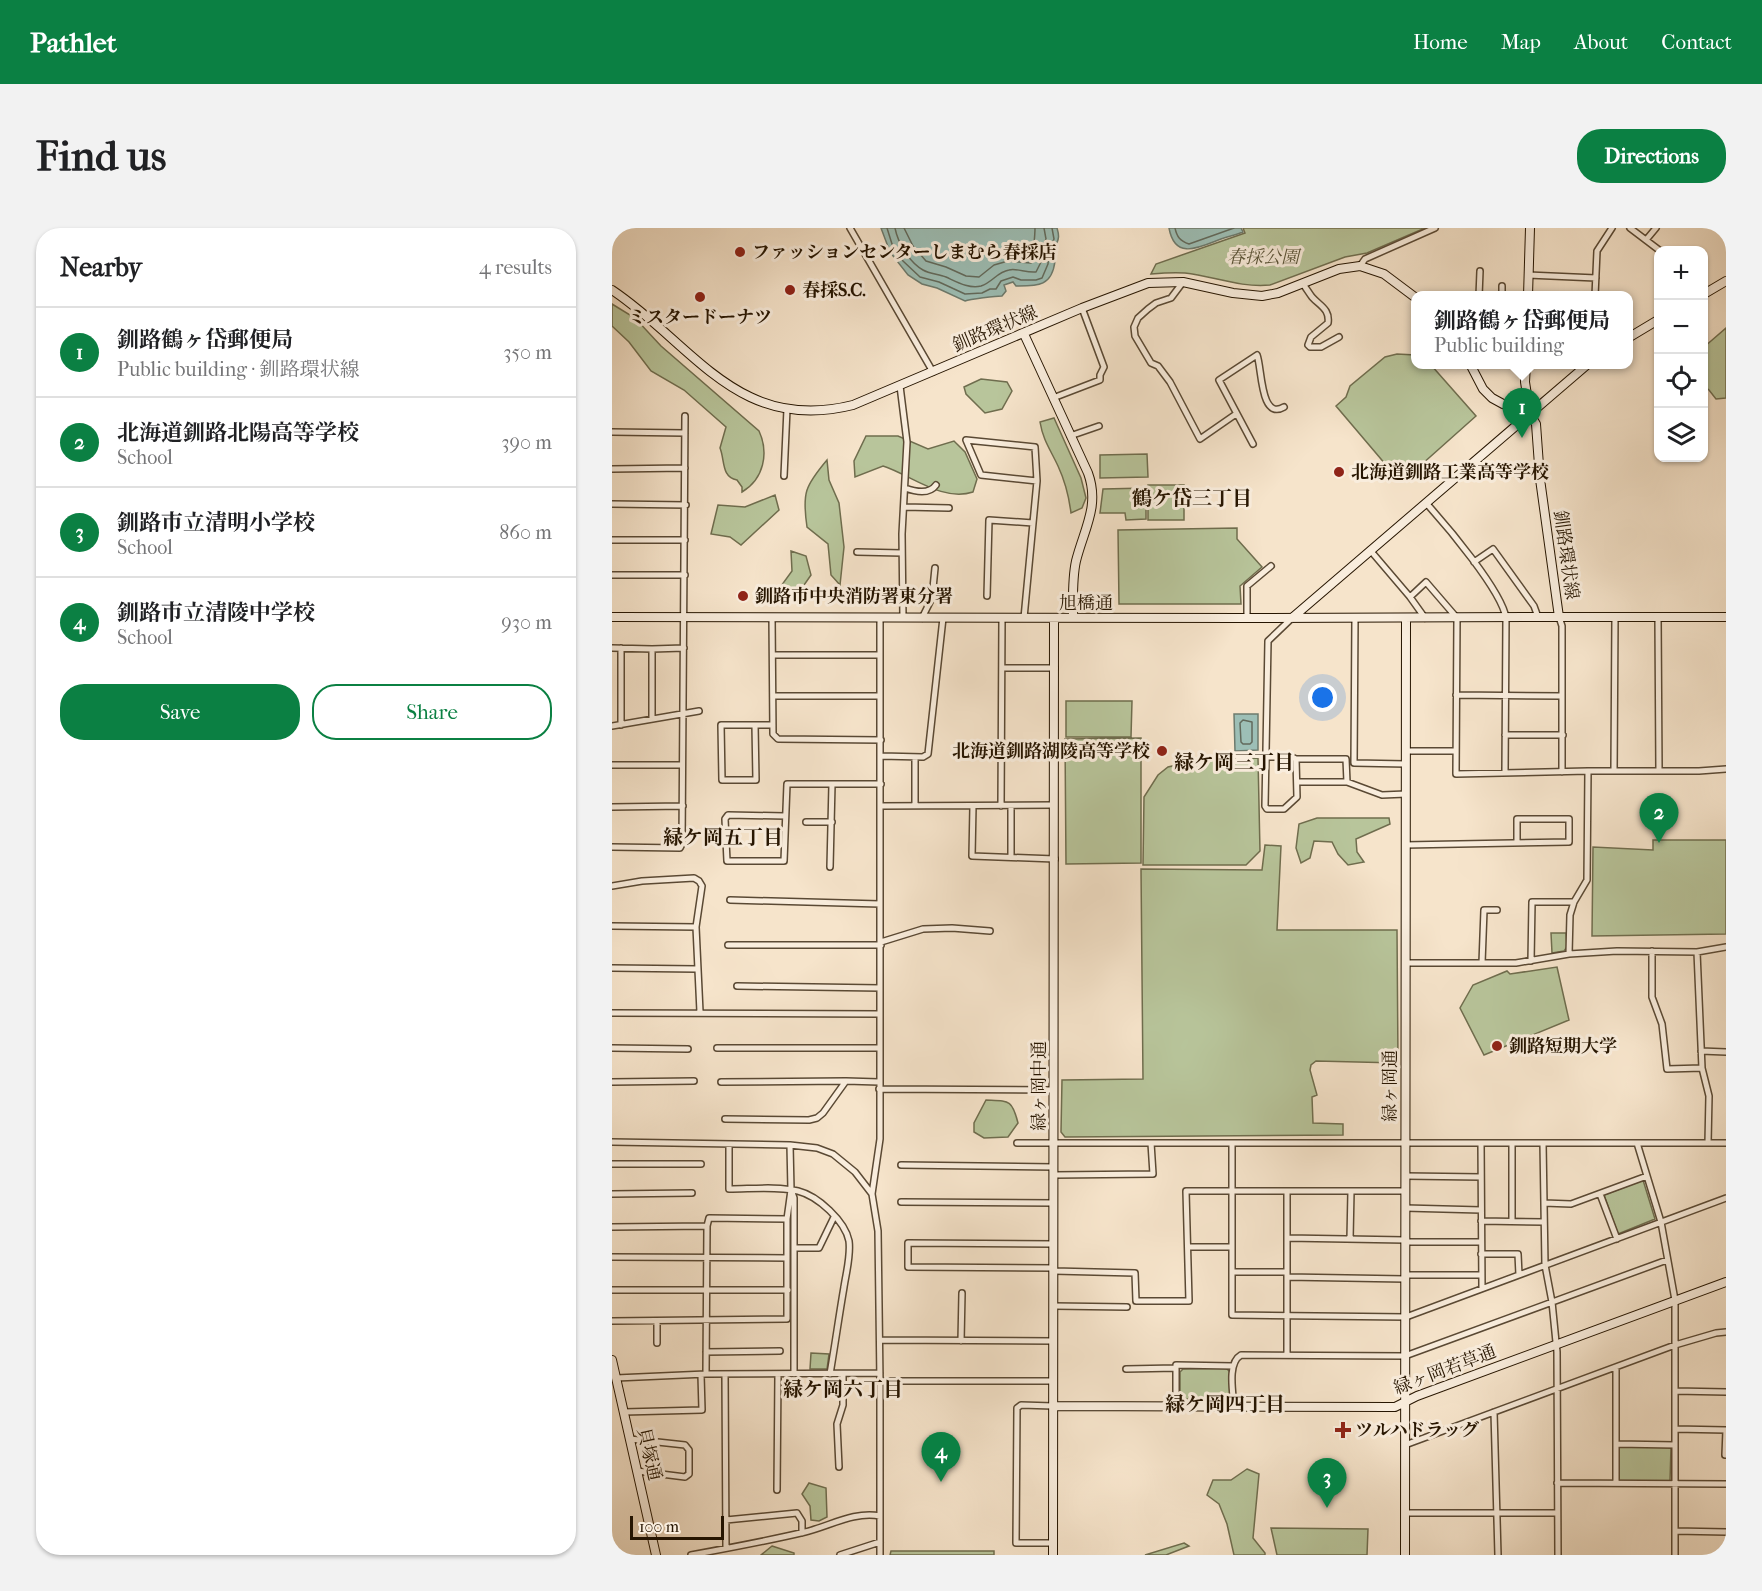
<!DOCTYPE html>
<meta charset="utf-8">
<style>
body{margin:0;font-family:"IM FELL French Canon","Noto Serif JP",serif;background:#f2f2f2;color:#202124}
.controls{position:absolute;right:18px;top:18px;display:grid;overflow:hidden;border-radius:12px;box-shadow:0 2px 4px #0004}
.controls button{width:54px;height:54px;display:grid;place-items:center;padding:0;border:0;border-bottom:2px solid #e0e0e0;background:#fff;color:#202124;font:30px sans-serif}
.scale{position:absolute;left:18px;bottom:15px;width:94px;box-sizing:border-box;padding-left:6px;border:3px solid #261501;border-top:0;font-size:16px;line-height:21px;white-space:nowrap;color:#261501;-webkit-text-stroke:4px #f9eddd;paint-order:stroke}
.you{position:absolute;left:711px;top:470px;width:21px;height:21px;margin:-15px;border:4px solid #fff;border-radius:50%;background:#1a73e8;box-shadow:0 0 0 9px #1a73e833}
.badge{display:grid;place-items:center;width:39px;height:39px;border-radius:50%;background:#0b8043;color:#fff;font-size:20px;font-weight:700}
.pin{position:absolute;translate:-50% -50px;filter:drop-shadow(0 2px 3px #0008)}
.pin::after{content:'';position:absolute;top:32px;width:21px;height:18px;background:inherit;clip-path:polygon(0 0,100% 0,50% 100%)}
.popup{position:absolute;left:799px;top:63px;width:222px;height:78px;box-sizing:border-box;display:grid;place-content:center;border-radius:12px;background:#fff;filter:drop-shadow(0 2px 4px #0005);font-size:20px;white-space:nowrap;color:#757577}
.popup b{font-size:22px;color:#202124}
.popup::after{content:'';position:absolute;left:50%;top:100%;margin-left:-12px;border:12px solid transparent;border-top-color:#fff}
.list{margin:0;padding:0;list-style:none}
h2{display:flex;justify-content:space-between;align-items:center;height:78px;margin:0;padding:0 24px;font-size:26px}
h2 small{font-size:20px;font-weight:400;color:#757577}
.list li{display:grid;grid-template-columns:39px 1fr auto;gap:18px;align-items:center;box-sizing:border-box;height:90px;padding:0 24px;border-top:2px solid #e0e0e0}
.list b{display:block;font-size:22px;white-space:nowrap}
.list p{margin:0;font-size:20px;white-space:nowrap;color:#757577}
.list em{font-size:20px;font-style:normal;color:#757577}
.actions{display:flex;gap:12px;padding:18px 24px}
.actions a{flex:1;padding:14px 0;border:2px solid #0b8043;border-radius:24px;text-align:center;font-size:21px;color:#0b8043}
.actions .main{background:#0b8043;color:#fff}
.icon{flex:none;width:33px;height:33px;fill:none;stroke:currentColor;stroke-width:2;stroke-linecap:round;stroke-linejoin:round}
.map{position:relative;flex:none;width:1114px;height:1327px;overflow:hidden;border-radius:24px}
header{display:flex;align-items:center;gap:36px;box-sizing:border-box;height:84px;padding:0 30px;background:#0b8043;color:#fff}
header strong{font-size:28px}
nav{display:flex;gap:33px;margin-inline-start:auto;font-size:21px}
.intro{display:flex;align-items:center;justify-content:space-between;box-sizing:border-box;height:144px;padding:0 36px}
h1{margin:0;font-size:42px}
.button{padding:15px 27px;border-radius:24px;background:#0b8043;color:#fff;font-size:21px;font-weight:700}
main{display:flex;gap:36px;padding:0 36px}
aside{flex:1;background:#fff;border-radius:24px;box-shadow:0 2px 4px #0004}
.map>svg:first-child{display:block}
</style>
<header>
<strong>Pathlet</strong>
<nav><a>Home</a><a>Map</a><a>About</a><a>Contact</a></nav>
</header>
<div class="intro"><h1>Find us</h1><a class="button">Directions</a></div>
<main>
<aside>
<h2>Nearby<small>4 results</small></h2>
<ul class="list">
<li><span class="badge">1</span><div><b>釧路鶴ヶ岱郵便局</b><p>Public building · 釧路環状線</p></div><em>350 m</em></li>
<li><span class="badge">2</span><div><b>北海道釧路北陽高等学校</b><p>School</p></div><em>390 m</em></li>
<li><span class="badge">3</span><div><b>釧路市立清明小学校</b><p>School</p></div><em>860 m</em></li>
<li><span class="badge">4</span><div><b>釧路市立清陵中学校</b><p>School</p></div><em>930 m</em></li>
</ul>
<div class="actions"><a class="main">Save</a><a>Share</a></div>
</aside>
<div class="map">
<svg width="1114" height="1327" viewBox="0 0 1114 1327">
<rect width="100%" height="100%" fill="#f6e4cb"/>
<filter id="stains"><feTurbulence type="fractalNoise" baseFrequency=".00333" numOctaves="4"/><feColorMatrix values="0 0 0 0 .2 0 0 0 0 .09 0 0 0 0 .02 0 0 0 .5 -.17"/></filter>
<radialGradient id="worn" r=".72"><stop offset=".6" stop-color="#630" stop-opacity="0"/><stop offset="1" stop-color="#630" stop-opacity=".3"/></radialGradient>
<!-- green -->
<path fill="#b8c59b" stroke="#6f6d4e" stroke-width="1.5" d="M631,0H813L755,25L733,29L658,57C628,60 601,48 573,45C561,44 550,45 539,46L544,36L633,5Z
M0,76L23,90L49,118L147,203C157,225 152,251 130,264V259L125,252C109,249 113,232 108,220L114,199L72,162L39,143L17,114L0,98Z
M1114,100V170L1104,171L1097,162L1092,158V119Z
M785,126L803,127L804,136L819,137L864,188L800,245L780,244L724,178L734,169L738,158L773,129Z
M369,151L395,154L400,163L390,181L373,185L354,166L352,159Z
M442,190L469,250L474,270L470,280L459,285C457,269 453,253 446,238C438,221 431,212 428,194Z
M254,208H286L316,221L342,213L353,224L365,251L361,264C330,274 299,247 271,238L243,249L242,233Z
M535,226L536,249L488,250V227Z
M215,232L217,252L227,275L232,319L228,357L219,347L216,316L195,299C190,265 193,258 215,232Z
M536,257H572V292H536Z
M534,260V291L514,292L513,285H488L491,261Z
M163,267L167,282L129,317L118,309L99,306L106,277L133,279Z
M625,300V311L650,339L628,358L629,376H507L506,302Z
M179,323L194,328L199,347L190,360L174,370L169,358L180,343Z
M454,473H520L519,509H454Z
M529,510V635L454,636L453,511Z
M646,530L648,623L634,637H531L532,569L546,547L556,539L586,532Z
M705,590H777L778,596L744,611L745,624L752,634L736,637L726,626L720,614L702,613L698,630L689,635L684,620L687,596Z
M1041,612H1114V706L980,708L981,619L1041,622Z
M653,617L669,618L665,702H785L786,835L704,833L699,837L698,842L705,867L700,869L701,895L731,896V907L453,909L449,904L450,852L531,851L529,641L650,642Z
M939,705H954L955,719L952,723L940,725Z
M945,739L957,792L872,827L848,780L861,757L895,743L898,746Z
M374,872C397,873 400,871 406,895L396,909L372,910L362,904V895Z
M1031,952L1043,991L1006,1006L992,967Z
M199,1125L217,1126L215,1141H198Z
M614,1140L618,1144V1171H568V1144L571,1141Z
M1007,1219H1059L1058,1253H1007Z
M635,1241L647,1246L641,1310L653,1325V1327H622L615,1296L607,1276L595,1267L601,1252H619Z
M197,1255L214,1260L215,1289L207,1293L199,1292L198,1278L190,1266Z
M659,1300L756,1301L755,1327H665Z
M572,1315L577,1318L554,1327H533Z
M160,1318L182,1325V1327H149Z
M279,1323H382V1327H278Z"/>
<!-- water -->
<path fill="#9dbfb6" stroke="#6d7b6e" stroke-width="1.5" d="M269,0H445C449,13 444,12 443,23C442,27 444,30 443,33C440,59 425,58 404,58L401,54L392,57L394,63L390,68C384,68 358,71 353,73L325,60L310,56L296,47L278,24Z
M557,0H629L631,4C624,7 617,8 609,11C588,19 563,33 557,0Z
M622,486H646V522L623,523Z"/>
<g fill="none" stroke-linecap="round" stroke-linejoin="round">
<!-- shore -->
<path stroke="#626a5c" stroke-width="1.5" d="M275,0L280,16L291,33L308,49L327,54L353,66L370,65L378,61H384L389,53L401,49L409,52H424L430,50L436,36L437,22L442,11L440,0
M283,0C286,15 297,34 311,42C318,46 327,46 334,49C345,54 357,61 369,58C381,54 385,44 397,42C405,40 414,45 424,44L429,34L430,20L434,11L432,0
M292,0L301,18L314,33L334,39L354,48L367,49L382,37L396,33L419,35C421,29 423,7 423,0
M563,0C565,9 568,13 577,16L622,0
M631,492L640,494V514L638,516H631L629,514L628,495Z"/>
<!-- street casing -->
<g stroke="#5a4934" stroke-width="8">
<path id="street" d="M238,0L321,144
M1018,0L1047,22
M1034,12L1044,0
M748,38L753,31L823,0
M916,47L984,50
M571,54L559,70L544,75L536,81L526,90L522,99L523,108L539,135L546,138L558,154L588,211L624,186
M691,56C694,60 697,65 700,69C708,78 718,81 716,95L699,109L696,117L698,119H709L727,109
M890,58V68
M867,68L868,43
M983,68L985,23L1000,0
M288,158L295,214L290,306L291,390
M441,170L488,152V147L492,139L470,80
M0,204L73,205
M458,208L487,198
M641,216L607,152L645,127C650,139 648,193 672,179
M0,241L73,240
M172,248L175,181
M293,260C304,264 317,267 324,257
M814,275C834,297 890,363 894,390L893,544
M0,276L74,277
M292,279L337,280
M0,312H73
M758,322L798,369L813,390
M245,324L290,325
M862,334L881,321L922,378L926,389
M0,347H73
M375,368L377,292L421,295
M798,369L814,354L845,390L844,546L976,543H1087L1114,541
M160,389L161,506L166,511L269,512
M947,389L950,398V544
M310,390L320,370L323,340
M412,390L425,253L423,219L354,212L369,247L425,253
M635,390V358L659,338
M680,390L656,413L653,578L655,581H672L685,569L684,531H734L735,554
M743,390L742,535L794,536
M1046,390L1047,543
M0,420L40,421V491
M40,421L72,420
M161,427H268
M390,440H443
M844,467L950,468
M161,468H268
M9,497V420
M143,497L144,552H110L109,497H161
M0,498L87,483
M893,507H951
M794,523H844
M269,528L311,529L316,526L331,390
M654,529H680L684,531
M0,537H70
M1002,543L1003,389
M685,554H735L770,567L794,566
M269,578L442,577
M303,578V529
M361,578L360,628L443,631
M389,578L390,390
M0,579L71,578
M173,588L116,587L113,591L115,633H172L175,556H269
M194,594H220
M793,617L957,614V591H905V614
M0,619L68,620L70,616L73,188
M399,629V578
M218,639L220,556
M0,658L30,653L82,650L87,653L90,658L84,699L88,784
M118,672L268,676
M0,698L84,699
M269,714L311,701L340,700L378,703
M116,717H269
M1040,723V769L1050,796L1055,841L1090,840
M1085,724L1090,840L1097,868L1096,915
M957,726L958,687L962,674L975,652L976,543
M919,733L920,674H962
M793,735H904L957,726L1005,723L1085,724L1114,719
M870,735L872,682H885
M0,740L85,741
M125,758L268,760
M0,785L268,786
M0,820L76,821
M105,820H267
M1089,823L1114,824
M0,854L82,853
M109,854L234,853
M267,861L442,862
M113,891L197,892L205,890L211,885L234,853L267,854
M0,914L178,917L205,920L221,926L243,944L260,966L266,1003L268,1153V1327
M405,915H1114
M869,915L870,1060
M900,915V993
M931,915L933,1037L940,1074L945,1124L946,1327
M1025,915L1049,994L1063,1072V1327
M117,917V961C139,961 165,958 186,963C206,968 233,993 237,1013C239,1028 234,1045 232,1059C227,1088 223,1117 218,1146
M178,917L179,962L182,970V1146
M0,936H89
M289,937L442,939
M442,947L541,946L539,915
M793,948L869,949
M675,963V1010
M0,966L80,965
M260,966L268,911V390
M988,966L1005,1011
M289,974L442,975
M932,975L959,976L1035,948
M793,980L869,982
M869,993L932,994
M0,999L95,998L97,990L175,991
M738,1011L739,963
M793,1014H869
M576,1019H620V915
M620,1019V1087L794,1089L1114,970
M183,1020H207L222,989
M869,1026H906L907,1047
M0,1029L175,1030
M442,1040L296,1039V1015L442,1016
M442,1043L523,1045L524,1073H577L574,963H793
M620,1044H675
M793,1047H869
M675,1049L793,1051
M0,1062H176
M442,1078L515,1079
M0,1093L175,1091V991L179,962
M268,1112L441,1113
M349,1113L350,1065
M45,1115V1093
M94,1124L168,1123
M675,1127V1010L793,1012
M1004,1139V1255
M514,1141L564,1140
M94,1146L95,998
M113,1146L114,1320
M4,1150L94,1146L268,1145
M268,1153H441
M1063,1163L1114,1164
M564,1178V1137L621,1138
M622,1179C621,1164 615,1135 629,1127L793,1128L1055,1032
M12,1184L90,1182L89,1147
M882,1184L886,1327
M1063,1201L1114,1202
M18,1211L73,1217L77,1222V1246L73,1249L25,1243
M1005,1216L1063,1217
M793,1217L1063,1117L1104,1105L1114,1104
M1113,1227L1114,1202
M227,1239L225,1196L231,1177V1146
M945,1255L1114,1256
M165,1262L166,1146
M793,1285H945
M114,1292L185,1285L190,1293V1305
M1063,1303L1114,1304
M441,1315H404L405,1180L409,1177L441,1178
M79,1327C117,1320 155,1313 193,1304C218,1298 242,1283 268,1288
M228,1327L268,1314"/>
</g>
<!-- secondary casing -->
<g stroke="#261501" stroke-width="10">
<path id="secondary" d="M0,62C82,117 126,206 241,177L470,80L536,55L571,54L621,65L650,68L666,65L727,41L748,38L772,46L804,70
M1092,66L1114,53
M916,68L918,0
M412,106L476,245C488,278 472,301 464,333C460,351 461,371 461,390
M1016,110L1046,92
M858,136L871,161L880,170L891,176L918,186L924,196L928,251L947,389H1114
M914,136L913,154L918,186
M0,389L641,390L947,389
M680,390L976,136
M0,1132L44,1327
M441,1178L783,1179L805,1168L1114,1054
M441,1327L442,390
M793,1327L794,390"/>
</g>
<!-- street -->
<use href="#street" stroke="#f9eddd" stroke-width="5"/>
<!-- secondary -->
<use href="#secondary" stroke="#f9eddd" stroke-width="8"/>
</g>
<!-- markers -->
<g fill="#8f2418" stroke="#f9eddd" stroke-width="2">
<circle cx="128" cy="24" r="6"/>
<circle cx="178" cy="62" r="6"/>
<circle cx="88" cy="69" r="6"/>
<circle cx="727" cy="244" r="6"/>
<circle cx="131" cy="368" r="6"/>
<circle cx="550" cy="523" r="6"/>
<circle cx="885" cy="818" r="6"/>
<path d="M728 1193h6v6h6v6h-6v6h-6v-6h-6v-6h6z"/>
</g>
<g text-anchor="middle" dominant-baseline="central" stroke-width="6" stroke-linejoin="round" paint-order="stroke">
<!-- poi labels -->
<g font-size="18" font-weight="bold" fill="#261501" stroke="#f9eddd" text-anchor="start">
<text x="140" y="24">ファッションセンターしまむら春採店</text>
<text x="190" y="62">春採S.C.</text>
<text x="88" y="89" text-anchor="middle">ミスタードーナツ</text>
<text x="739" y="244">北海道釧路工業高等学校</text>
<text x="143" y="368">釧路市中央消防署東分署</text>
<text x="538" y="523" text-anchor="end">北海道釧路湖陵高等学校</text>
<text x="897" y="818">釧路短期大学</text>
<text x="743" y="1202">ツルハドラッグ</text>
</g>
<!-- park labels -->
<g font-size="18" font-style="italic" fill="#595337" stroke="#f9eddd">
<text x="651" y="29">春採公園</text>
</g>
<!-- street labels -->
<g font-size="18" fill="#261501" stroke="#f9eddd">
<text transform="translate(383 101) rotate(-23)">釧路環状線</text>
<text transform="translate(954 327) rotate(82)">釧路環状線</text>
<text x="474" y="375">旭橋通</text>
<text transform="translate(427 858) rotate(-90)">緑ヶ岡中通</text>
<text transform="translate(778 858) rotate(-90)">緑ヶ岡通</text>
<text transform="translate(833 1142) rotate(-21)">緑ヶ岡若草通</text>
<text transform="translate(37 1226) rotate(77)">貝塚通</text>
</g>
<!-- neighbourhood labels -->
<g font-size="20" font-weight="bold" fill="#261501" stroke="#f9eddd">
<text x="580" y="270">鶴ケ岱三丁目</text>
<text x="622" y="534">緑ケ岡三丁目</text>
<text x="111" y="609">緑ケ岡五丁目</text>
<text x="231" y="1161">緑ケ岡六丁目</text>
<text x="613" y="1176">緑ケ岡四丁目</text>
</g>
</g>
<rect width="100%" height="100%" filter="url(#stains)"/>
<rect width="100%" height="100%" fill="url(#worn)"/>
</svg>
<div class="controls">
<button>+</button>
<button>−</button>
<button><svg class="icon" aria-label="locate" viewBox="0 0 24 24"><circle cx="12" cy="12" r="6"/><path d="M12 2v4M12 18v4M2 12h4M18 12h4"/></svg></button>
<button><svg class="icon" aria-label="layers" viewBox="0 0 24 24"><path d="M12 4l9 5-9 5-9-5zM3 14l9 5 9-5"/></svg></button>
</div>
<div class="scale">100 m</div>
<div class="you"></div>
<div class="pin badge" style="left:910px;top:210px">1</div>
<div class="popup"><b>釧路鶴ヶ岱郵便局</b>Public building</div>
<div class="pin badge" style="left:1047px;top:615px">2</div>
<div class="pin badge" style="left:715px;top:1280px">3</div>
<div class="pin badge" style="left:329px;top:1254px">4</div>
</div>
</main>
